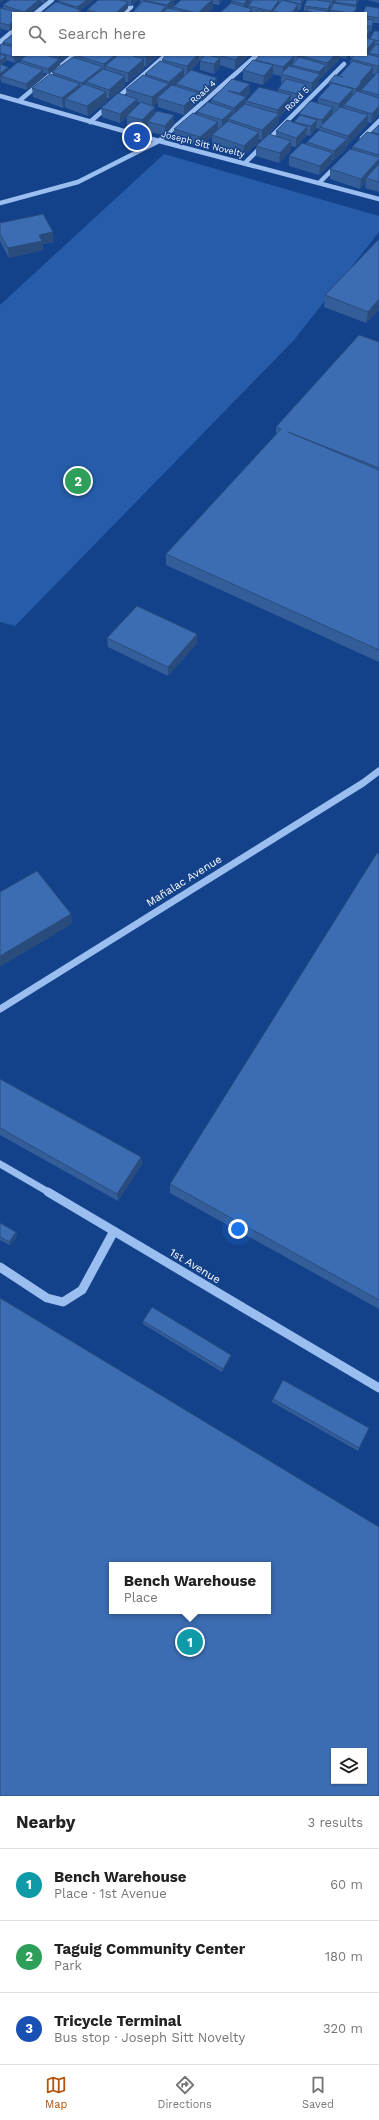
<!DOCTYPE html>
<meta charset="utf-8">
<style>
body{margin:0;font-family:"Work Sans",sans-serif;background:#f6f6f6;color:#222}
.controls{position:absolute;right:12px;bottom:12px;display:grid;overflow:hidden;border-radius:0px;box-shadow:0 1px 3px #0004}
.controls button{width:36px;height:36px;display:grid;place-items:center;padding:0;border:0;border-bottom:1px solid #e0e0e0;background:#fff;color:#222;font:20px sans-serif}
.you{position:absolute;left:238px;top:1229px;width:14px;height:14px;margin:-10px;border:3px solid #fff;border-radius:50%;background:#1a73e8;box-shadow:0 0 0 6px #1a73e833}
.badge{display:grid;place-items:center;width:26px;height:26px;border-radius:50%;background:#b45309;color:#fff;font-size:13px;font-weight:700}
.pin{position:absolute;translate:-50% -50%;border:2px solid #fff;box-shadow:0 1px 4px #0006}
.popup{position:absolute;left:109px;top:1562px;width:162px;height:52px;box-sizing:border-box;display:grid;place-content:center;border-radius:0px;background:#fff;filter:drop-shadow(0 1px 3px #0005);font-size:13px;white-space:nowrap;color:#767676}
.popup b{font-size:15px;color:#222}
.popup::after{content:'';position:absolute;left:50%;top:100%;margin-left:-8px;border:8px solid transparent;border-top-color:#fff}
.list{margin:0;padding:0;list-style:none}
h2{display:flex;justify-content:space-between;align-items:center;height:52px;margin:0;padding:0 16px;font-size:17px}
h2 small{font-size:13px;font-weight:400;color:#767676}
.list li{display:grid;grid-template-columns:26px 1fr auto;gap:12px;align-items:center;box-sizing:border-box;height:72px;padding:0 16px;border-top:1px solid #e0e0e0}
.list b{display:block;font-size:15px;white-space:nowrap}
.list p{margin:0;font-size:13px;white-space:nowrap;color:#767676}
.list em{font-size:13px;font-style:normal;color:#767676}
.icon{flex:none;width:22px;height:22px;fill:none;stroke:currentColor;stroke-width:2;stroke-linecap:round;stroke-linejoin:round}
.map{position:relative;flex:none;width:379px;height:1796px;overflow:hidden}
.search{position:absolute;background:#fff;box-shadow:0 1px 3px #0004;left:12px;right:12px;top:12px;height:44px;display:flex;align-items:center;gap:10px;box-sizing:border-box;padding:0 14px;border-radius:0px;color:#767676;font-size:15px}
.sheet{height:268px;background:#fff}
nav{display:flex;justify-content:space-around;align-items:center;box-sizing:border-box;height:56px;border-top:1px solid #e0e0e0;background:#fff;font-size:11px;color:#767676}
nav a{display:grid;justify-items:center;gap:2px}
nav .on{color:#b45309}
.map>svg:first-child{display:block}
</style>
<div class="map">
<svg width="379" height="1796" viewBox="0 0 379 1796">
<rect width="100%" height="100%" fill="#14428a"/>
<!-- green -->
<path fill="#265ca9" d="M164,154L379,216V232L294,340L15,626L0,622V305Z"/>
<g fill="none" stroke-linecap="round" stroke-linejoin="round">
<!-- minor-far2 -->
<path stroke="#9bbef0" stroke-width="4.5" d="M36,13L52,0
M124,13L131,7
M0,42L13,31
M0,96L159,141L379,199
M19,101L74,55
M90,122L166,55
M362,138L379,121
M245,163L344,64
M320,182L337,165
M0,203L78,182L159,141L257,55"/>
<!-- minor-far1 -->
<path stroke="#9bbef0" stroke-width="7" d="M0,1009L363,783L379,771
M0,1164L50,1193"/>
<!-- minor -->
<path stroke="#9bbef0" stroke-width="9" d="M48,1192L379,1388
M0,1267L47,1298L63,1302L82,1290L114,1231"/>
</g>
<!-- wall -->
<path fill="#345e9a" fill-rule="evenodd" d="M10,0H48L44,3L41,2V4L30,13H13V28L10,31L1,29V31L0,33V8H3V5Z
M98,0H138L131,6H128V8L123,13H82H87V10Z
M140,0H174V7L181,0H222L219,5L213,4V8L208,13H132L140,3Z
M232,0H285L284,1H287V0H304L300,10H298V13H220L231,4V1Z
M307,0H359V1H358L356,7V13H330V10L332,7L331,6L328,13H305L306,12L304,11V6Z
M367,0H379V3Z
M58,1H93L81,10L58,3Z
M379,8V23H373L371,32H370V35L368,38L370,39L379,31V114L371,123L367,122V125L347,146V145L346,149L333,161L332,160V162L319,175L289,166V156L306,144L307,142L320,129L316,128V129L310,136L307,135L306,136L296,147L291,146V150L279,163L256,156V146L276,136V131L294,123V122L299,116V114L318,103V98L329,87V82L339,76L350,64L351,59L352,58H350V55H366V13ZM373,74L376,75L361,90V92H360L361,89L372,77Z
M13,34V55L24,56L15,63L6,60V61L2,65L8,67L9,70L21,63L20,60L27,55H69L60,62V65L49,74L44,73V76L27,90L1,82V79L0,80V46L4,44L3,42Z
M74,55H159L146,67L144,66V69L128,82H125V86L109,99L106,98L107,101L88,116L66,108L65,106L63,108L33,97L32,88L53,75L52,72L74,57Z
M166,55H249L235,70L220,65V67L214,74L200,70V61L201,60H199V62L192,70L217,87L202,101L198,100V102L184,115L158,107V103L153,106L155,107V113L174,115V125L165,135L148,132V123L142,130L127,125V117L120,123L102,117L101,108L127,96L126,89L145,76V74L162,62V60ZM137,102L140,103L137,106Z
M260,55H349L346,59L339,57V60L326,73L325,72V74L319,80V83L311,92L305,91V94L297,104L290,102V105L279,118L278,124L262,140L259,139V142L243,156L212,145V136L200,147L174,138V129L197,114V112L211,103V100L232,79L250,93L246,97V100L278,92V89L282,84H281V76L273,74V75L263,85L243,80V70L256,61V60Z
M379,125V192L365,188L366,182L360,189L330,179V169L352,149V147L372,133V132Z
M0,223L54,242L42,244L43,250L9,258L0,241Z
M379,239V310L366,323L324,307L325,295Z
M379,342V662L166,565V554L276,435V427Z
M197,634V643L168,676L108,647L107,638Z
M379,854V1309L170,1193V1184Z
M0,1079L141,1157L142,1164L118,1201L0,1135Z
M0,1223L16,1232L17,1236L10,1245L0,1240Z
M143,1321L231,1355V1357L222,1372L143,1324Z
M273,1399L369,1428L358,1451L272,1402Z"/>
<!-- shaded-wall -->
<path fill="#2a4c7d" d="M0,0H4L0,3Z
M39,0H41V4L30,13H24V12Z
M44,0H48L44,3Z
M87,0H93V1L81,10L82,13H77V7Z
M132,0H138L131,6V1Z
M172,0H174V7L169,13H167V5Z
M212,0H213V8L208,13H198Z
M219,0H222L219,5Z
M247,0H251V4L248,6V8L244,13V4Z
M279,0L278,10L273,11V13H270L271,11Z
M302,0H304L300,10L301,4Z
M333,0H338L332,7V1Z
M357,0H358L357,3L355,10L357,7L356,12L353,13L355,10Z
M128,2V8L123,13H116Z
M331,2L330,8L328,13H327L328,9Z
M298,4V13H292Z
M166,6V13H160Z
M252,9V13H248Z
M13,22V28L10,31L9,25Z
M1,26V31L0,33V27Z
M370,29V35L366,41V37Z
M375,40L374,50L369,53L368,56L366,55V50Z
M17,55H24V56L15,63L14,57Z
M61,55H69L60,62V65L49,74L48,69L59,60L58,57Z
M115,55H119L105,66L106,73L104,74V64Z
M148,55H159L146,67V57Z
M197,55H199V62L187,75V66Z
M240,55H249L235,70V60Z
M297,55H305L301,56V60L297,64Z
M335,55H339V60L326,73L327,63Z
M346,55H349L346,59Z
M6,56V61L0,67V61Z
M294,56L293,65H292L291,67L283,75V67Z
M220,58V67L214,74V64Z
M144,59V69L128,82V73Z
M273,65V75L263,85L264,76Z
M326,65L325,74L319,80V83L311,92L312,83L318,75L319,72Z
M379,65V73L377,76L378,66Z
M8,67L9,72L1,76V79L0,80V74Z
M103,67V77L86,82L87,89L83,92L82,83Z
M373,67L372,77L361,89V92L355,98L356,89L360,82Z
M184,69V78L176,84V85L169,91V82Z
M43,70L44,76L27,90L26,84Z
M125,76V86L109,99V90Z
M217,78V87L202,101V92Z
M80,84V94L65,99V106L63,108L62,98Z
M169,84V94L157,98L158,103L152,107V97Z
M250,84V93L246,97L245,107L234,117V108L240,102V93Z
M306,84L305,94L297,104L298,94Z
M353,89L352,99L344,105L343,108L338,113L339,104Z
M106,92L107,101L88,116L87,106Z
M198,93V102L184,115V106Z
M291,95L290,105L279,118L278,124L262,140V130L277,115L278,110Z
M137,99V109L127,116V117L120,123V114Z
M379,106V114L371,123L372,114Z
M155,107V116L148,122V124L142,130V120Z
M333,107L332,117L322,128V120Z
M233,110V119H228V124L222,130V120Z
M174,115V125L165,135V126Z
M368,115L367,125L347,146L348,136Z
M317,120L316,129L310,136L311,126Z
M218,122V131L212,135V136L200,147V137Z
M307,127L306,136L296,147V138Z
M259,132V142L243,156L244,146Z
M347,139L346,149L333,161L334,151Z
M291,141V150L279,163L280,153Z
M333,153L332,162L319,175L320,166Z
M379,159V168L366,178V182L360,189L361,179Z
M53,232L54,242L42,244L43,250L9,258L8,248L39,235Z
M379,299V310L366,323L368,312Z
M197,634V643L168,676V667Z
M71,914L72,924L0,967V956Z
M141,1157L142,1164L118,1201L117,1194Z
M16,1232L17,1236L10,1245L9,1242Z
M231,1355V1357L222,1372L223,1369Z"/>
<!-- building -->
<path fill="#3c6db3" stroke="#2a4c7d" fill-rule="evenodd" d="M10,0H39L24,12L3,5Z
M59,0H87L77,7L58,1Z
M98,0H120L128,2L116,13H98L87,10Z
M143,0H172L167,5Z
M181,0H212L198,13H196L173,7Z
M232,0H247L244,4L231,1Z
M253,0H279L271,11L248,6Z
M282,0L298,4L292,13H281L273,11Z
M287,0H302L301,4L287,1Z
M307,0H316L331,2L328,9L304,6Z
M336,0H357L356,5L335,2Z
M143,1L166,6L160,13H132Z
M56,2L81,10L77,13H42Z
M231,3L252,9L248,13H220Z
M334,3L357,7L353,13H350L330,10Z
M366,6L379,8V18L366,16V13H363Z
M0,8L22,13H13V22L9,25L0,23Z
M168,8L190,13H162Z
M308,8L327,11L326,13H315L307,11Z
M258,10L268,13H255Z
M306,11L315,13H305Z
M366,19L373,20L372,26H366Z
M366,28L370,29L366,37Z
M374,31H379V41L370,39Z
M13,34V45L3,42Z
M366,38L375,40L366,50Z
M2,44L13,47V55H17L14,57L0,53V46Z
M376,44L379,45V55L369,53Z
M0,54L6,56L0,61Z
M366,54L379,57V65L378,66L351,59L354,55H366Z
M27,55H45L59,59L48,69L20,60Z
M51,55H61L58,57Z
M75,55H115L104,64Z
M118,55H130L144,59L128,73L105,66Z
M138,55H148L146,57Z
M166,55H197L187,66L162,60Z
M205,55H207L220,58L214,64L200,61Z
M217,55H240L235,60Z
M260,55H291L294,56L283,67L256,60Z
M302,55H335L327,63L301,56Z
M73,57L103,67L82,83L52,72Z
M299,57L326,65L319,72L292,65Z
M253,60L273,65L264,76L243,70Z
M160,61L184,69L169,82L145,74Z
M353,61L373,67L360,82H362L356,89L329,82L335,75L343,77L339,76Z
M18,62L43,70L26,84L1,76Z
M0,64L8,67L0,74Z
M289,66L320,74L312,83L281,74Z
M103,69L125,76L109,90L86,82Z
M191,70L217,78L202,92L176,84Z
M378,72L379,73V95L361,90Z
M50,74L80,84L62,98L32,88Z
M143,75L169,84L152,97L126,89Z
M232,79L250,84L240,93L228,91L246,97L234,108L211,100Z
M286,79L306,84L298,94L278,89Z
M332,83L353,89L339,104L318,98Z
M84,84L106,92L87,106L65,99Z
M172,85L198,93L184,106L157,98Z
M259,87L291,95L278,110L246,101Z
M357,91L379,98V106L372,114L344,105Z
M118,93L137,99L120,114L101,108Z
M310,101L333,107L322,120L299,114Z
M141,102L155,107L142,120L127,116Z
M208,102L233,110L222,120L197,112Z
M245,104L279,114L262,130L228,119Z
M340,107L368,115L348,136L320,127Z
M157,111L174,115L165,126L148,122Z
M193,113L218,122L200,137L174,129Z
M300,115L317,120L311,126L294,122Z
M287,120L307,127L296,138L276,131Z
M228,121L259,132L244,146L212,135Z
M379,125V134L372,132Z
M319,130L347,139L334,151L307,142Z
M367,132L379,135V155L352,147Z
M269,134L291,141L280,153L256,146Z
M302,143L333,153L320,166L289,156Z
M350,149L379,157V159L361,179L330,169Z
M379,164V182L366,178Z
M43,214L53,232L39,235L42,241L8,248L0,234V223Z
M379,239V299L368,312L325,295Z
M359,335L379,342V468L288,432L379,470V650L166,554L281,429L276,427Z
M137,606L197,634L168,667L107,638Z
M377,853L379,854V1300L170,1184Z
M37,871L71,914L0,956V892Z
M0,1079L141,1157L117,1194L0,1128Z
M0,1223L16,1232L9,1242L0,1237Z
M0,1298L379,1527V1796H0ZM112,1565H268V1611H112ZM334,1751H364V1781H334Z
M152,1307L231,1355L223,1369L143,1321Z
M283,1380L369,1428L359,1448L273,1399Z"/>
<g text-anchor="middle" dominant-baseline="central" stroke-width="3" stroke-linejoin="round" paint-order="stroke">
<!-- far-street labels -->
<g font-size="9" fill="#fff" stroke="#14428a">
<text transform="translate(203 92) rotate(-41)">Road 4</text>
<text transform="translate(297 99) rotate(-45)">Road 5</text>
<text transform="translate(203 144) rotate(14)">Joseph Sitt Novelty</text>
</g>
<!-- street labels -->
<g font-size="11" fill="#fff" stroke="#14428a">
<text transform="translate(184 881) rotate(-32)">Mañalac Avenue</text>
<text transform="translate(195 1266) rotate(31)">1st Avenue</text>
</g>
</g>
</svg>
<div class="controls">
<button><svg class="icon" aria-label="layers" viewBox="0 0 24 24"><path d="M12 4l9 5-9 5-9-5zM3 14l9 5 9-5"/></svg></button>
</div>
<div class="you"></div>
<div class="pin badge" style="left:190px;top:1642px;background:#0f9aa8">1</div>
<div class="popup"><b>Bench Warehouse</b>Place</div>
<div class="pin badge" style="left:78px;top:481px;background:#2e9e5b">2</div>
<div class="pin badge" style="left:137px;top:137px;background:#1a4fb4">3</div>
<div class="search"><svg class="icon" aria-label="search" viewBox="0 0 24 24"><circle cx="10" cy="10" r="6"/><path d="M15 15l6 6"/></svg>Search here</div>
</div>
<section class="sheet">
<h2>Nearby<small>3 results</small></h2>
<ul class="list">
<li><span class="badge" style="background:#0f9aa8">1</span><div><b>Bench Warehouse</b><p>Place · 1st Avenue</p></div><em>60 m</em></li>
<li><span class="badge" style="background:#2e9e5b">2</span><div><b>Taguig Community Center</b><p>Park</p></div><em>180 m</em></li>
<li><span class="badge" style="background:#1a4fb4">3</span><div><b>Tricycle Terminal</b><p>Bus stop · Joseph Sitt Novelty</p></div><em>320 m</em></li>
</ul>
</section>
<nav>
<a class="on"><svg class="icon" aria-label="map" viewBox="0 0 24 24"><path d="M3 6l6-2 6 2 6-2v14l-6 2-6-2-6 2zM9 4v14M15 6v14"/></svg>Map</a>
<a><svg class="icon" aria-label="directions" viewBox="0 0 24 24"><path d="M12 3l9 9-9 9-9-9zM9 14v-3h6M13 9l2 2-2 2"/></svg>Directions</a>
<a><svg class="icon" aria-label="saved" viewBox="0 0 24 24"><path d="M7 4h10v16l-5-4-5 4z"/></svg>Saved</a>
</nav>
